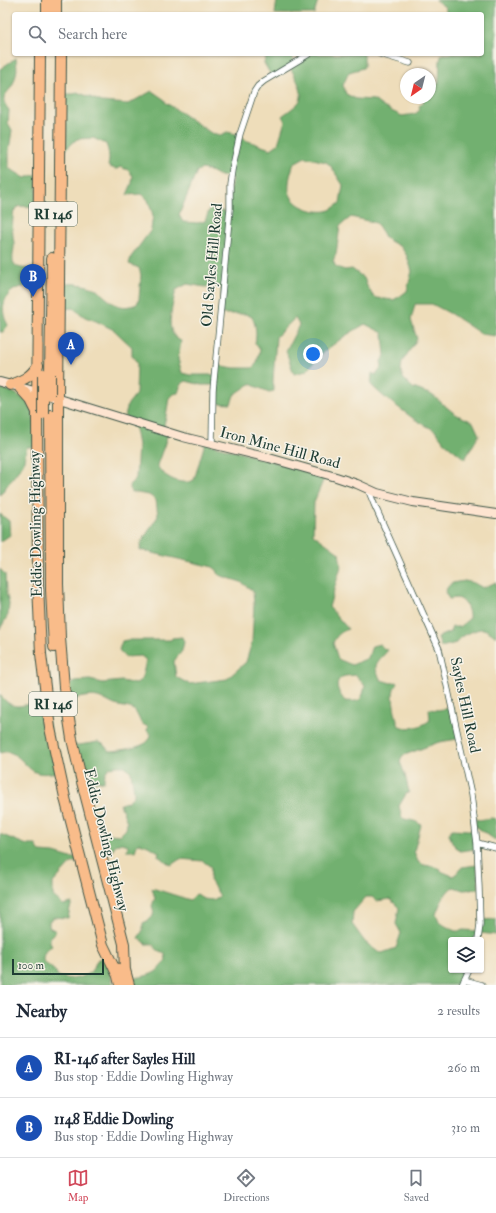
<!DOCTYPE html>
<meta charset="utf-8">
<style>
body{margin:0;font-family:"IM FELL Double Pica",serif;background:#f6f6f7;color:#1f2937}
.controls{position:absolute;right:12px;bottom:12px;display:grid;overflow:hidden;border-radius:4px;box-shadow:0 1px 3px #0004}
.controls button{width:36px;height:36px;display:grid;place-items:center;padding:0;border:0;border-bottom:1px solid #e0e1e3;background:#fff;color:#1f2937;font:20px sans-serif}
.compass{position:absolute;left:400px;top:68px;width:36px;height:36px;border-radius:50%;background:#fff;box-shadow:0 1px 3px #0004;rotate:215deg}
.scale{position:absolute;left:12px;bottom:10px;width:92px;box-sizing:border-box;padding-left:4px;border:2px solid #1f3d34;border-top:0;font-size:11px;line-height:14px;white-space:nowrap;color:#1f3d34;-webkit-text-stroke:3px #f7f3e8;paint-order:stroke}
.you{position:absolute;left:313px;top:354px;width:14px;height:14px;margin:-10px;border:3px solid #fff;border-radius:50%;background:#1a73e8;box-shadow:0 0 0 6px #1a73e833}
.badge{display:grid;place-items:center;width:26px;height:26px;border-radius:50%;background:#d1495b;color:#fff;font-size:13px;font-weight:700}
.pin{position:absolute;translate:-50% -33px;filter:drop-shadow(0 1px 2px #0008)}
.pin::after{content:'';position:absolute;top:21px;width:14px;height:12px;background:inherit;clip-path:polygon(0 0,100% 0,50% 100%)}
.list{margin:0;padding:0;list-style:none}
h2{display:flex;justify-content:space-between;align-items:center;height:52px;margin:0;padding:0 16px;font-size:17px}
h2 small{font-size:13px;font-weight:400;color:#747a83}
.list li{display:grid;grid-template-columns:26px 1fr auto;gap:12px;align-items:center;box-sizing:border-box;height:60px;padding:0 16px;border-top:1px solid #e0e1e3}
.list b{display:block;font-size:15px;white-space:nowrap}
.list p{margin:0;font-size:13px;white-space:nowrap;color:#747a83}
.list em{font-size:13px;font-style:normal;color:#747a83}
.icon{flex:none;width:22px;height:22px;fill:none;stroke:currentColor;stroke-width:2;stroke-linecap:round;stroke-linejoin:round}
.map{position:relative;flex:none;width:496px;height:985px;overflow:hidden}
.search{position:absolute;background:#fff;box-shadow:0 1px 3px #0004;left:12px;right:12px;top:12px;height:44px;display:flex;align-items:center;gap:10px;box-sizing:border-box;padding:0 14px;border-radius:4px;color:#747a83;font-size:15px}
.sheet{height:172px;background:#fff}
nav{display:flex;justify-content:space-around;align-items:center;box-sizing:border-box;height:56px;border-top:1px solid #e0e1e3;background:#fff;font-size:11px;color:#747a83}
nav a{display:grid;justify-items:center;gap:2px}
nav .on{color:#d1495b}
.map>svg:first-child{display:block}
</style>
<div class="map">
<svg width="496" height="985" viewBox="0 0 496 985">
<rect width="100%" height="100%" fill="#f7f3e8"/>
<filter id="ink" filterUnits="userSpaceOnUse"><feTurbulence type="fractalNoise" baseFrequency=".025" numOctaves="2"/><feDisplacementMap in="SourceGraphic" scale="8" xChannelSelector="R" yChannelSelector="G"/><feConvolveMatrix kernelMatrix="1 2 1 2 8 2 1 2 1" color-interpolation-filters="sRGB"/></filter>
<filter id="wash" filterUnits="userSpaceOnUse"><feTurbulence type="fractalNoise" baseFrequency=".012" numOctaves="4" result="noise"/><feDisplacementMap in="SourceGraphic" scale="16" xChannelSelector="R" yChannelSelector="G"/><feGaussianBlur stdDeviation="0.9" result="paint"/><feColorMatrix in="noise" values="0 0 0 0 0 0 0 0 0 0 0 0 0 0 0 0 0 1.4 0 .05"/><feComposite in="paint" operator="in"/></filter>
<g filter="url(#wash)">
<rect width="100%" height="100%" fill="#eeddba"/>
<!-- forest -->
<path fill="#72b070" stroke="#487652" fill-rule="evenodd" d="M277,0H318L314,14H275Z
M435,0H496V336L481,334L451,314L432,304H415L411,320L417,339L402,362L401,371L403,378L413,388L432,395L455,414L473,422L479,435L465,459L444,442L436,431L414,419L383,396L371,385L372,373L376,375L382,367L381,361L385,356L383,333L365,324L345,336L322,353L306,371L294,374L286,351L299,325L295,318L276,337L273,381L274,391L269,392L250,384L234,395L231,404L215,403V385H202L186,381L181,384L178,393L173,394L169,398L166,416L163,429L168,433L164,446L157,465C161,475 177,484 188,482C189,482 194,480 194,480L205,443L325,476L314,502L313,534L339,553L341,566L329,607L348,629C340,632 336,636 333,643L338,659L352,665L368,658L372,646L380,644L383,648L388,650C377,663 371,664 381,680L391,683L397,682L398,684C396,686 394,687 394,689C391,696 396,719 399,726C409,730 422,727 430,720L429,709L438,710L453,707L458,739L439,742L402,756L400,762L405,775L409,792L406,794L399,806L402,818C409,821 414,819 421,825L414,851L418,862L424,865L436,867L443,872L453,876L457,873L462,867L477,865L479,889L463,890L454,887L450,889L443,897L436,914L440,923L455,931H460L463,930L478,931L482,920L496,919V935L481,933L478,940H451V970H468L461,985H380L377,984L374,985H131L130,979C140,977 151,976 158,970C161,967 163,963 166,960L165,954C163,953 161,953 159,951C152,946 156,944 146,944L142,940L138,938L143,930V923C152,919 156,916 152,906L155,898L152,888L190,900L196,894L199,895L203,899L213,900L220,896L210,880L211,867L203,861L180,859L171,865L158,856L159,852L148,846L140,843L137,845L135,851H127L128,845L122,843L115,845L113,850L98,852L94,837L109,834L120,835L126,829L127,822L120,804L127,802L134,796V791L131,772L125,766C111,765 104,767 104,782L96,781L82,787L73,746L98,742L103,744L109,751C117,751 137,748 144,744C148,742 151,738 151,734L147,731L148,727L141,723C133,704 133,710 115,705C109,703 105,699 98,697C89,695 79,698 70,700L65,688L75,681L90,680L102,683L122,681L135,684L142,679L146,660L141,656L125,657L119,650L122,641L127,640H171L172,638L182,637L184,642L182,651L174,661L176,677L189,684L227,679L246,662L252,642L254,604L253,591L241,582L219,575L217,570L213,567L140,550L141,543L158,516L156,500L149,495L131,492L129,485L136,478L138,445L134,424L125,417L128,404L136,394L137,363L132,355V347L114,330L96,321L85,317L73,308L62,309L66,284C74,283 88,285 96,289C99,290 101,293 103,295C114,305 122,310 137,304L139,299L141,275L139,268L129,264L131,257L151,230L153,215L148,200L142,194L127,195L132,183L133,176L128,170L120,167C116,171 113,168 108,166C110,158 109,152 106,144L93,138L77,139L65,150V94H74L77,92L102,102L128,104L152,91L165,100V102L211,133L221,135L227,132L241,135L242,139C252,142 260,146 271,149L278,144L285,121L282,116C287,112 295,107 299,102C306,93 294,75 290,67L272,77L264,63L266,54H290L295,63L310,54H364V66L363,68L349,72L343,85L346,94L356,99L374,100L383,107L402,116L415,114L420,110L419,106L423,103L424,98H430V92L439,82L440,60L442,54H482V14H447L445,7ZM305,157L326,162L330,165L343,185L340,203C336,206 331,210 327,211C313,213 291,206 289,190C288,181 291,172 294,163ZM202,169L210,171L220,176L232,177L228,212L214,210L210,208L205,221L198,223L183,222L179,215L197,171ZM351,217L376,223L383,233V237L401,247L407,256L412,271L407,291L399,297L393,300L377,298L373,296L367,286L364,278L352,269L345,270L336,267L333,261L336,254L340,226ZM187,284L205,287L211,286L221,287L222,314H246L252,317C256,325 257,334 255,343L260,350L257,363L252,368H234L218,365L215,375H190L182,373L178,359L181,341C176,339 172,334 171,329C168,321 174,298 176,290ZM356,675L365,686C362,701 360,702 345,701C340,695 332,683 342,677C346,675 352,676 356,675ZM366,897H372L377,901L390,899L399,908L396,924L401,933L396,948L382,953L378,952L365,942L352,924L353,912Z
M16,58C16,63 18,69 16,74C15,79 13,85 10,89C3,97 1,100 9,110L8,123L12,130L9,150V168L25,178L34,175H37V207L19,206L14,211C12,221 12,233 14,243C15,249 10,260 15,265C20,270 30,268 36,268L34,287C29,287 23,286 18,288C2,294 0,312 8,325L3,332H0V69Z
M0,388C38,399 34,413 35,447H27L23,464L0,495Z
M0,514L9,521L10,535L0,542Z
M0,569L5,574L6,592L9,604L8,615L0,629Z
M465,581L474,583L483,588L496,582V637C494,635 486,629 483,629C477,628 458,637 456,643L441,647L438,637L450,632L452,627H459L469,619C470,611 465,598 456,598C454,598 451,599 449,599L445,592C450,581 454,583 465,581Z
M0,695C3,698 6,702 10,704C19,710 33,701 44,700L58,772C51,773 42,775 35,772C23,766 16,747 0,753Z
M491,818L496,819V839L495,840L474,825L476,819L479,820Z
M453,829L468,830L475,832L476,849L460,851L453,844L449,834L451,830Z
M0,834L27,845H36L40,852L54,853L71,858L81,857L82,859L70,864L53,883V896L63,905L72,903L70,908L68,918L54,917L49,921V927L56,931L50,937V943L52,946C45,950 43,953 43,961L55,971L58,976C67,980 81,979 89,973C93,970 95,964 98,959L106,958L113,985H0Z"/>
</g>
<g filter="url(#ink)">
<g fill="none" stroke-linecap="round" stroke-linejoin="round">
<!-- street casing -->
<g stroke="#3e5548" stroke-width="7">
<path id="street" d="M380,54L410,63
M212,444L213,390L230,209V184L232,170L240,134L254,92L258,86L264,81L309,54
M368,489L374,504L439,649L471,795L477,843L479,888L480,924L478,940
M477,843L496,848
M464,980L482,985
M462,985L469,970"/>
</g>
<!-- secondary casing -->
<g stroke="#3e5548" stroke-width="10">
<path id="secondary" d="M0,382L42,393
M53,397L183,437L269,458L336,477L357,484L377,493L413,502L496,514"/>
</g>
<!-- highway casing -->
<g stroke="#3e5548" stroke-width="12">
<path id="highway" d="M47,14V0
M56,14V0
M40,54L37,413L38,584L41,654L50,728L66,802L103,945L117,974
M61,54L58,398V584L60,638L64,687L72,739L82,782L124,944L125,973
M50,374L52,258
M10,385C23,380 30,378 38,365
M20,388L31,400L37,412
M50,415L51,590L54,647
M124,966L129,985
M116,968L120,985"/>
</g>
<!-- street -->
<use href="#street" stroke="#fff" stroke-width="5.5"/>
<!-- secondary -->
<use href="#secondary" stroke="#fde4d0" stroke-width="8"/>
<!-- highway -->
<use href="#highway" stroke="#f9bc8a" stroke-width="10"/>
<!-- highway-bridge casing -->
<g stroke="#3e5548" stroke-width="12" stroke-linecap="butt">
<path id="highway-bridge" d="M43,374V414
M50,395V374"/>
</g>
<!-- highway-bridge -->
<use href="#highway-bridge" stroke="#f9bc8a" stroke-width="10"/>
</g>
</g>
<g text-anchor="middle" dominant-baseline="central" stroke-width="3" stroke-linejoin="round" paint-order="stroke">
<!-- shield labels -->
<g fill="#f7f3e8" stroke="#60746a" stroke-width="1">
<rect x="29" y="202" width="48" height="24" rx="3"/>
<rect x="29" y="692" width="48" height="24" rx="3"/>
</g>
<g font-size="14" font-weight="bold" fill="#1f3d34">
<text x="53" y="214">RI 146</text>
<text x="53" y="704">RI 146</text>
</g>
<!-- street labels -->
<g font-size="15" fill="#1f3d34" stroke="#f7f3e8">
<text transform="translate(212 265) rotate(-85)">Old Sayles Hill Road</text>
<text transform="translate(280 448) rotate(15)">Iron Mine Hill Road</text>
<text transform="translate(36 524) rotate(-91)">Eddie Dowling Highway</text>
<text transform="translate(465 705) rotate(78)">Sayles Hill Road</text>
<text transform="translate(106 840) rotate(76)">Eddie Dowling Highway</text>
</g>
</g>
</svg>
<div class="controls">
<button><svg class="icon" aria-label="layers" viewBox="0 0 24 24"><path d="M12 4l9 5-9 5-9-5zM3 14l9 5 9-5"/></svg></button>
</div>
<svg class="compass" viewBox="-18 -18 36 36"><path d="M0-13l5 13h-10z" fill="#e53935"/><path d="M0 13l5-13h-10z" fill="#747a83"/></svg>
<div class="scale">100 m</div>
<div class="you"></div>
<div class="pin badge" style="left:71px;top:365px;background:#1a4fb4">A</div>
<div class="pin badge" style="left:33px;top:297px;background:#1a4fb4">B</div>
<div class="search"><svg class="icon" aria-label="search" viewBox="0 0 24 24"><circle cx="10" cy="10" r="6"/><path d="M15 15l6 6"/></svg>Search here</div>
</div>
<section class="sheet">
<h2>Nearby<small>2 results</small></h2>
<ul class="list">
<li><span class="badge" style="background:#1a4fb4">A</span><div><b>RI-146 after Sayles Hill</b><p>Bus stop · Eddie Dowling Highway</p></div><em>260 m</em></li>
<li><span class="badge" style="background:#1a4fb4">B</span><div><b>1148 Eddie Dowling</b><p>Bus stop · Eddie Dowling Highway</p></div><em>310 m</em></li>
</ul>
</section>
<nav>
<a class="on"><svg class="icon" aria-label="map" viewBox="0 0 24 24"><path d="M3 6l6-2 6 2 6-2v14l-6 2-6-2-6 2zM9 4v14M15 6v14"/></svg>Map</a>
<a><svg class="icon" aria-label="directions" viewBox="0 0 24 24"><path d="M12 3l9 9-9 9-9-9zM9 14v-3h6M13 9l2 2-2 2"/></svg>Directions</a>
<a><svg class="icon" aria-label="saved" viewBox="0 0 24 24"><path d="M7 4h10v16l-5-4-5 4z"/></svg>Saved</a>
</nav>
